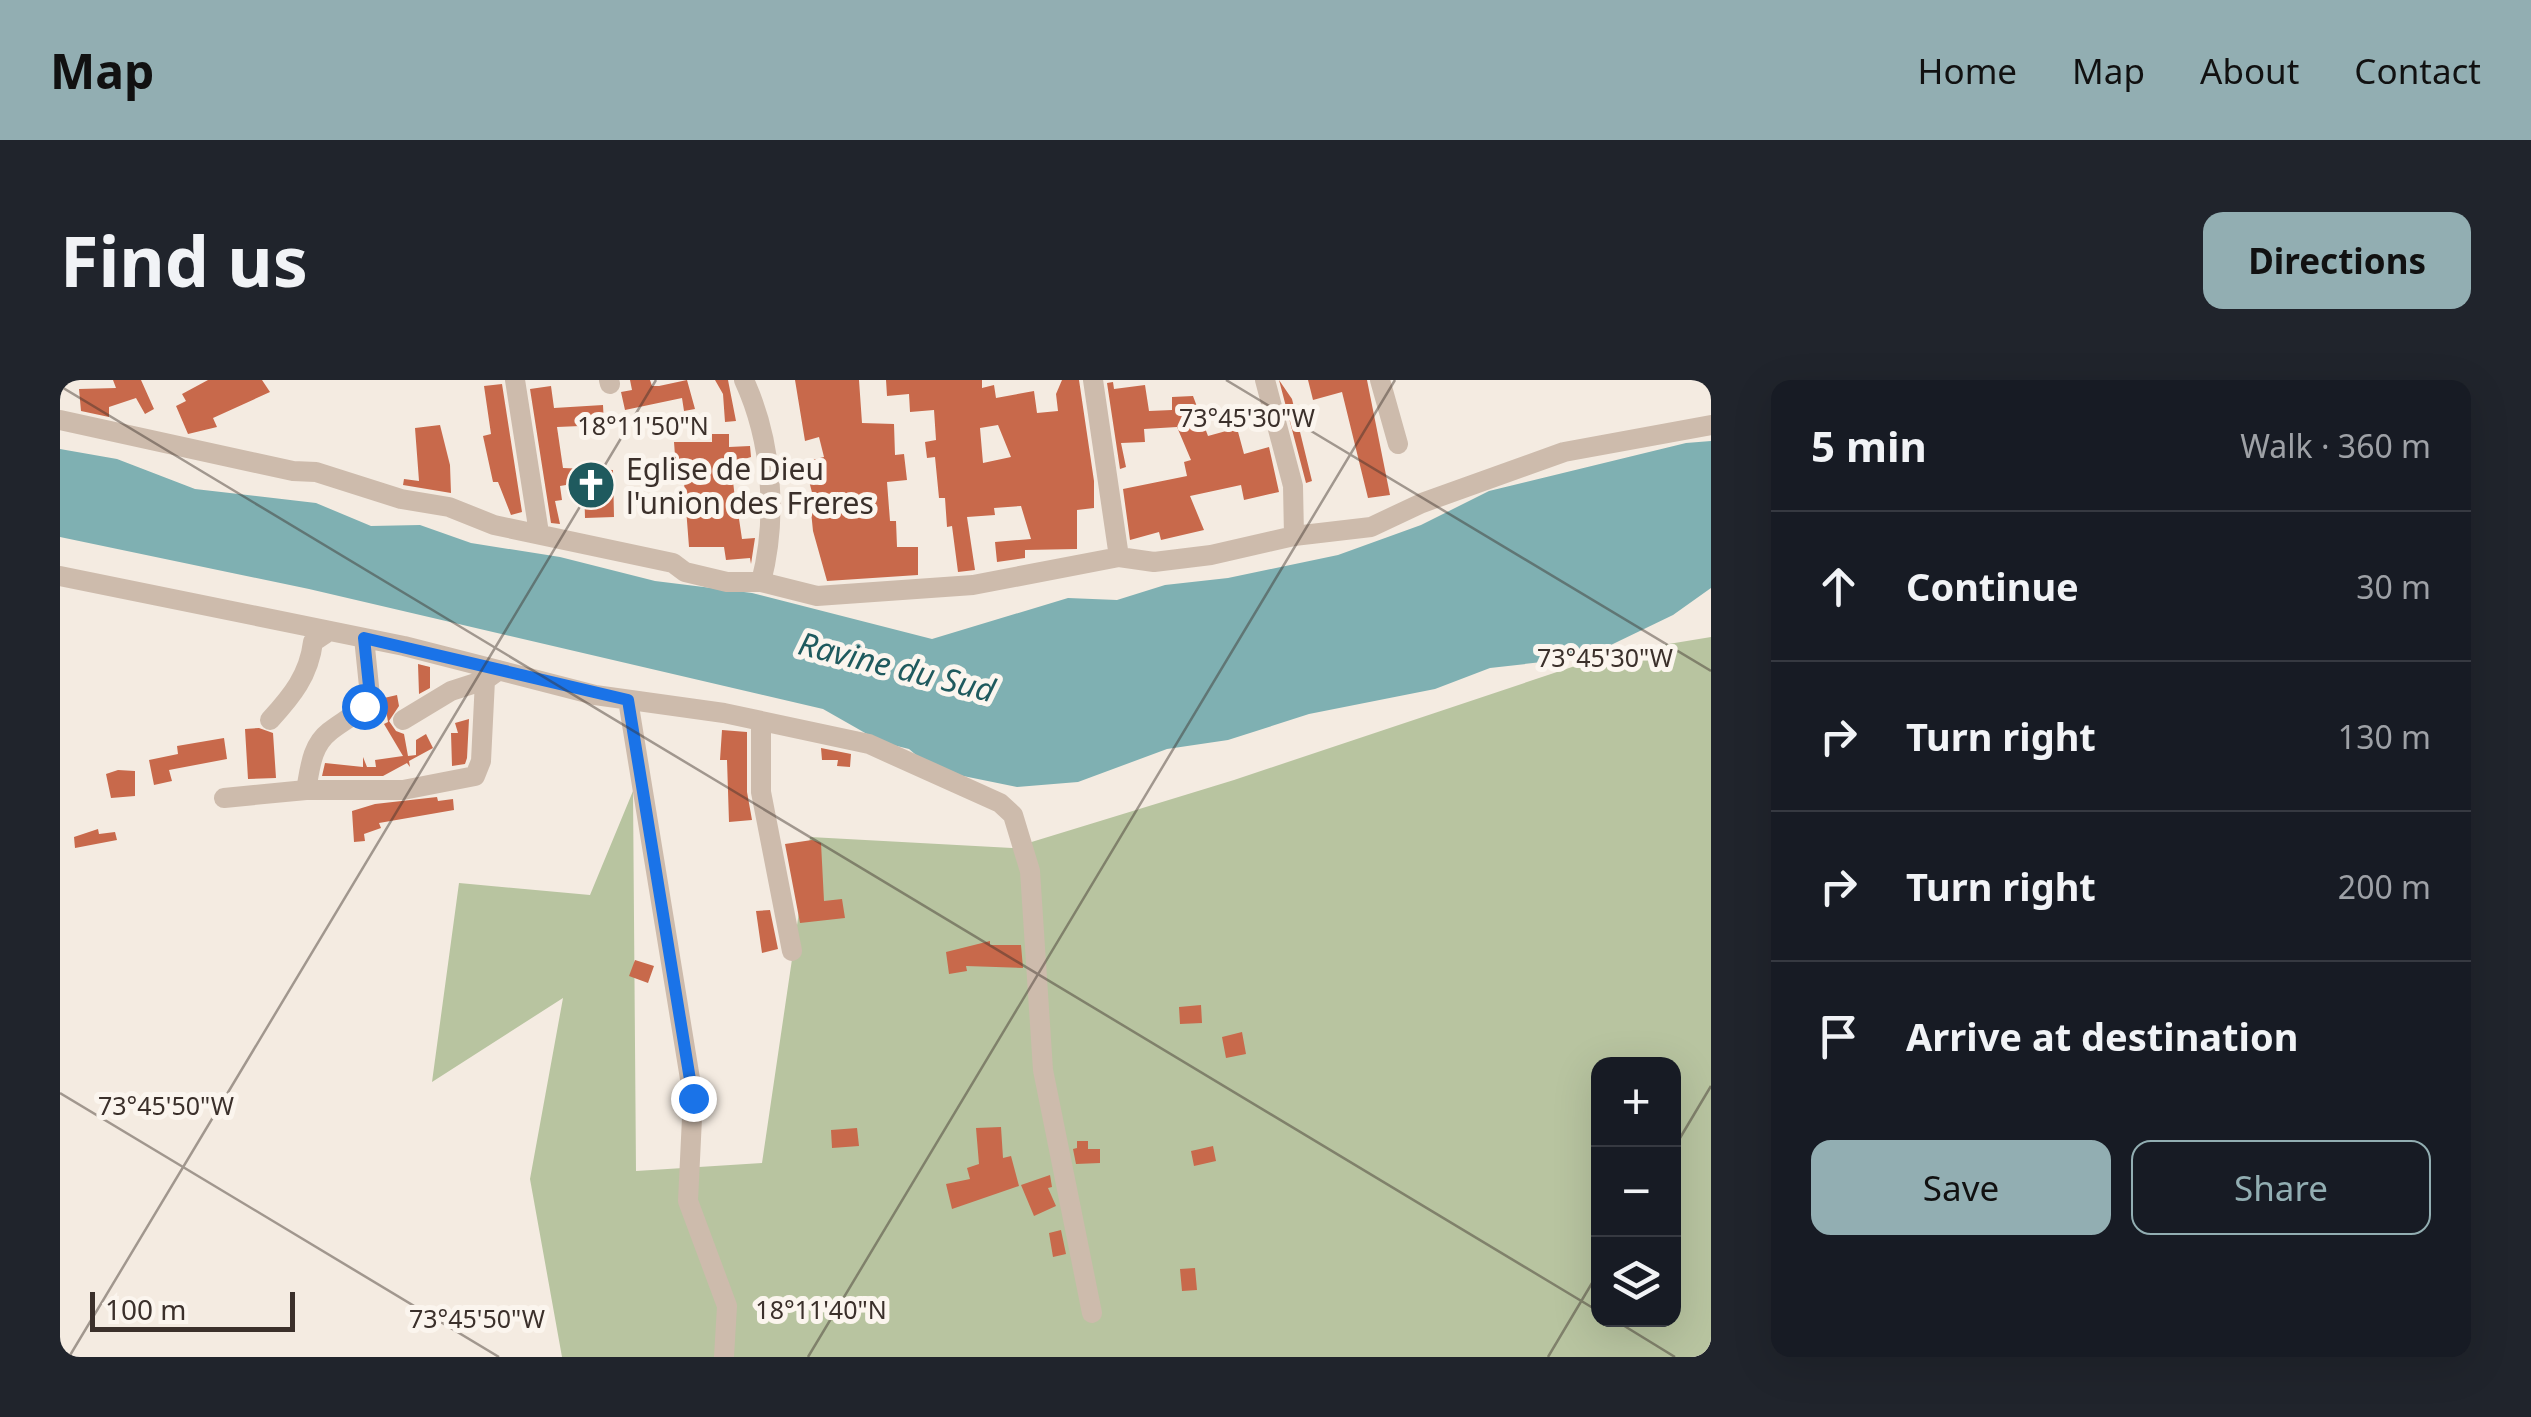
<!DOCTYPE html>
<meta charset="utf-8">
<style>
body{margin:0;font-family:"Noto Sans",sans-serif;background:#20242c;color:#f1f3f6}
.controls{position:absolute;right:30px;bottom:30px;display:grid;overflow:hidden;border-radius:20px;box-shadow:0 10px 40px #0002}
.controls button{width:90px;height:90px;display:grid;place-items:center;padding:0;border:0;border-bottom:2px solid #363941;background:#171b24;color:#f1f3f6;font:50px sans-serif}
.scale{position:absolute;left:30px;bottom:25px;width:205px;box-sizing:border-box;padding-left:10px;border:5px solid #3b302b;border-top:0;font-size:28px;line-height:35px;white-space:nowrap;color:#3b302b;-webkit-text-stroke:8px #fbf5ee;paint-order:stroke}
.stop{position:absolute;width:30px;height:30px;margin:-22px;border:8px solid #1a73e8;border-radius:50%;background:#fff}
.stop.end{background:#1a73e8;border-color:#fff;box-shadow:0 2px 10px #0008}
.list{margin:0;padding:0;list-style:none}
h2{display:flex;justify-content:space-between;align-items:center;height:130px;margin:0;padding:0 40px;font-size:42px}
h2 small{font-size:32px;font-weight:400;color:#9ea1a6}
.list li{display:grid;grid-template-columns:65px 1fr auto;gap:30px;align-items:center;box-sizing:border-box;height:150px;padding:0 40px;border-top:2px solid #363941}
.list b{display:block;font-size:38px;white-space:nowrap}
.list em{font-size:32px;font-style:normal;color:#9ea1a6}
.actions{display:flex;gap:20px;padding:30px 40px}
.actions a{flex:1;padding:22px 0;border:2px solid #92aeb2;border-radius:20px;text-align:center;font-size:35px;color:#92aeb2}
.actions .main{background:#92aeb2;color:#111}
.icon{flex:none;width:55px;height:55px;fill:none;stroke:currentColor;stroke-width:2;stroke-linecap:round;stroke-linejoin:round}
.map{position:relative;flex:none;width:1651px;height:977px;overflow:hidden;border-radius:20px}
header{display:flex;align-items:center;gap:60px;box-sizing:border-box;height:140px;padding:0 50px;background:#92aeb2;color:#111}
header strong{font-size:48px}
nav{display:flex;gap:55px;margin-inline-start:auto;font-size:35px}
.intro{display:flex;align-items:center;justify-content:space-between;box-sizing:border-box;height:240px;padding:0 60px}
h1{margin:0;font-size:70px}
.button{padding:25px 45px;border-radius:20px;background:#92aeb2;color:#111;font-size:35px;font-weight:700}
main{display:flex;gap:60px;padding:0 60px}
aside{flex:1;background:#171b24;border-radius:20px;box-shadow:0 10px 40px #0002}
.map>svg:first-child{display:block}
</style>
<header>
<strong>Map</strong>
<nav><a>Home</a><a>Map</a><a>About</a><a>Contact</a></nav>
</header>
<div class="intro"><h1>Find us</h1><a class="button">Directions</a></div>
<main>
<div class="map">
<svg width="1651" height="977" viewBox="0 0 1651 977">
<rect width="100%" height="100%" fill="#f4ebe1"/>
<!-- green -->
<path fill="#b8c4a0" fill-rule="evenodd" d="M1651,257V977H502L470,799L503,618L372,702L399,503L530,515L573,411L576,791L702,783L750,457L952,468L1174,400L1554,273ZM1538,684H1614V939H1538Z"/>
<!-- water -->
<path fill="#7fb0b2" d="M1651,61V208L1613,235L1526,277L1430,288L1375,309L1249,334L1168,360L1107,369L1018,402L957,407L874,390L849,369L821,362L763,329L249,209L0,157V69L57,79L135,109L256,123L311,146L360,145L411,163L500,177L595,201L692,213L872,259L1008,218L1057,220L1105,205L1168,198L1278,175L1361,145L1429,111L1626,63Z"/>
<!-- building -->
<path fill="#c8694b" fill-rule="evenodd" d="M53,0H81L94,29L85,34L76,18L49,27V37L21,31L19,9L56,8Z
M148,0H202L210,12L153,38L157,47L128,54L116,26L126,21L122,14Z
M570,0H590L592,6H599L627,0L635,29L624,31L622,18L565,30L561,12L572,10Z
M655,0H668L676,41L665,42L663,14Z
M735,0H799L802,43L834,44L835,75L844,74L847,100L827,102L830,141H836L837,167H858V195L767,201L753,151L750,121L754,120L744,82L764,77L759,57L745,61Z
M826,0H922V8L934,5L936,18L974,11L977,33L998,31L996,14L1002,0H1019L1034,101V128L1017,130V169L965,170V178L937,182L935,162L971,159L961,126L934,128L935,135L907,137L915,190L898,192L892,146L887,147L885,118H879L875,77L867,78L865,62L876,60L874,30L850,32L849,14L827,16ZM938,45L951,77L923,83L920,48Z
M1219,0L1232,19L1252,101L1246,103Z
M1248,0H1307L1330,115L1308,118L1282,12L1253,20Z
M1053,2L1054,9L1085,5L1089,31L1112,30V17L1133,16L1148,56L1177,48L1184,74L1209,67L1219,112L1184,120L1181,105L1130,116L1144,150L1101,160L1099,152L1070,160L1063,109L1127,96L1124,82L1131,80L1117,47L1084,49L1085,62L1061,63L1066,87L1060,89L1047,3Z
M442,4L462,132L451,135L438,102H433L423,56L431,54L424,6Z
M491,6L494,28L543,25L544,45L497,47L503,88L553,90L554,137L525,138L524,102L500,106L502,120L495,121L500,144L491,143L470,9Z
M380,45L390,85L391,113L343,105L344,99L359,101L355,48Z
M652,54H669V67L690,66L691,77L671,83L675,119L690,116L692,128L678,132L682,159L695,158L691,184L690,178L666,180L664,167H629L624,102L617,103L614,62H652Z
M358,284L370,287V308L359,314Z
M337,315L339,326L329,341L336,351L344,354L348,376L356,375V360L366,354L373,368L349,381L350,387L347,383L323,396H262L265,383L303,387V377L307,387H316L315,380L343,376L324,344L328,342L324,318Z
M409,339L407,378L405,384L392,386L391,353H398L395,343Z
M199,348L213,353L216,398L188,399L185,349Z
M662,350L687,352V412L692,440L669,442L667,380H660Z
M164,358L167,379L109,390L112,401L94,405L89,380L118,374L117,366Z
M761,368L791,374L790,387L777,386L778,380H762Z
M58,390L75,391V416L51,418L46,394Z
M377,417L378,421L393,419L394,430L319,443L321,448L304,454L305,461L294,462L292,431L315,424Z
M38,449L39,454L55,452L57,460L15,468L14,457Z
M752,460L761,463L764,521L782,519L785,538L740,543L725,464Z
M710,530L718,569L702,573L696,531Z
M930,561V565H961L963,588L906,586L907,591L889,594L886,572Z
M575,580L594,586L588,603L569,596Z
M1141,625L1142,643L1120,644L1119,627Z
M1182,652L1186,674L1166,678L1162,657Z
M941,747L943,778L951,776L959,806L892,829L886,804L910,799L907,788L919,784L916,748Z
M797,748L799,766L772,768L771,750Z
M1017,761H1028V769H1040V783L1016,784L1013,769L1017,768Z
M1153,766L1156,781L1134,786L1131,771Z
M990,795L992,807L988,808L996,826L974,836L961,805Z
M1001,850L1006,874L993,877L989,853Z
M1135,888L1137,910L1122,911L1120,889Z"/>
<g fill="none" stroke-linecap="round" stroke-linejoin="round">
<!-- minor -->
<path stroke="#cdbbac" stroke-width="20" d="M455,0L479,153
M549,0L550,4
M684,0C712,61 718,137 701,202
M1033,0L1059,177
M1205,0L1233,106L1234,156
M1320,0L1338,64
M0,40L233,91L256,92L341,119L389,127L434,145L613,183L625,192L667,202H701L757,216L913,205L1059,177L1094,182L1151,175L1234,156L1311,147L1362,123L1504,72L1651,45
M0,196L344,266L535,315L664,333L809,364L940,423L953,435L970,491L983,690L1032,933
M568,320L633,717L628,821L667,926L664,977
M210,340C232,316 249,295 253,262L265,254V250
M343,340L391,311L425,300
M701,341V412L732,571
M246,410H343L415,396L421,381L425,300L439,290
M164,418L246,410C250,390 251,366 269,352C285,339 299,335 310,316L304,258"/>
</g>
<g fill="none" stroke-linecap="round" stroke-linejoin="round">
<!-- route -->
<path stroke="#1a73e8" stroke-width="12" d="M304,326L310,316L304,258L568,320L633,718"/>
</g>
<!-- ticks -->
<path fill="none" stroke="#3b302b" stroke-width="2.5" stroke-opacity="0.45" d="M1166,0L1651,291M0,6L1538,931M0,713L439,977M1614,768L1651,706M1553,939L1615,977M9,977L596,0M748,977L1335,0M1488,977L1538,893"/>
<!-- icons -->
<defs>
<g id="church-disc" transform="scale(2.5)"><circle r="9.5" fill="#1f5a5e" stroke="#fbf5ee"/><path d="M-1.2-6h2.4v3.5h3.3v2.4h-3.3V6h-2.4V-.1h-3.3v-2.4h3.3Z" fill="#fff"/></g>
</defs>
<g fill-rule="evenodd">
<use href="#church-disc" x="531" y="105"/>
</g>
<g text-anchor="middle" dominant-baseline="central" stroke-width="10" stroke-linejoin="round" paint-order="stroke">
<!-- poi labels -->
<g font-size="30" fill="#3b302b" stroke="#fbf5ee" text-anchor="start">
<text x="566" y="88">Eglise de Dieu<tspan x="566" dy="34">l'union des Freres</tspan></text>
</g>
<!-- water labels -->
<g font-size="32" font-style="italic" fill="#1f5a5e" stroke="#fbf5ee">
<text transform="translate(837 286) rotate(14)">Ravine du Sud</text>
</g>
</g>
<g font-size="25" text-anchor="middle" fill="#3b302b" stroke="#fbf5ee" stroke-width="10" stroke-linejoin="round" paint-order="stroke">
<text x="1187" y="47">73°45'30"W</text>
<text x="583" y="55">18°11'50"N</text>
<text x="1545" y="287">73°45'30"W</text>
<text x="106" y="735">73°45'50"W</text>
<text x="761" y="939">18°11'40"N</text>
<text x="417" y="948">73°45'50"W</text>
</g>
</svg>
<div class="controls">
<button>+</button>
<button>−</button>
<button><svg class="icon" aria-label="layers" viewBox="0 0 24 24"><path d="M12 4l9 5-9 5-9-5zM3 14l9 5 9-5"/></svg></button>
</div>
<div class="scale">100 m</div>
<div class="stop" style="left:304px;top:326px"></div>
<div class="stop end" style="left:633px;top:718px"></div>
</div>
<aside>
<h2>5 min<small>Walk · 360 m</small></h2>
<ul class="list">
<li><svg class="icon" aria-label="ahead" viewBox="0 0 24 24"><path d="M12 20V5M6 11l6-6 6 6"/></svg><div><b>Continue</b></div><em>30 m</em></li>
<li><svg class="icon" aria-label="right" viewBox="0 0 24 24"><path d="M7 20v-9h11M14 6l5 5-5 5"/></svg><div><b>Turn right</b></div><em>130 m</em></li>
<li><svg class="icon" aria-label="right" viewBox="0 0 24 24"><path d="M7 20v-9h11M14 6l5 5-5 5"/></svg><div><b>Turn right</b></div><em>200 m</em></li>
<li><svg class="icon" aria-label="arrive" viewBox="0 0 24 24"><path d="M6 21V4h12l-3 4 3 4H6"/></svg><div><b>Arrive at destination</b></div></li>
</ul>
<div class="actions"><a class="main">Save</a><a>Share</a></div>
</aside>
</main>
